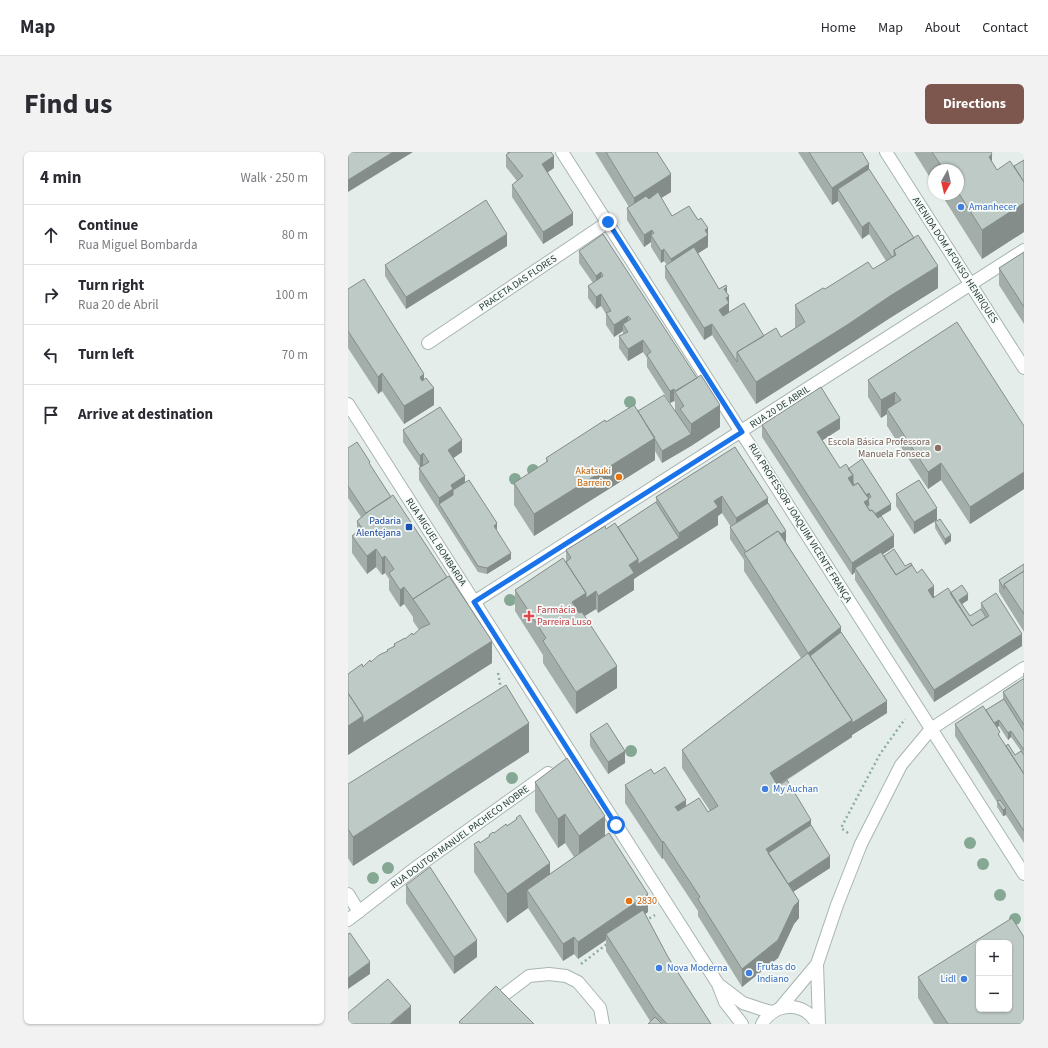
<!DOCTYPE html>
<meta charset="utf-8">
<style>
body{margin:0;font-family:"Source Sans 3",sans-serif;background:#f2f2f3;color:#2b2b33}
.controls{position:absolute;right:12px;bottom:12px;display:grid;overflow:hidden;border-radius:6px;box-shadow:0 1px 3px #0004}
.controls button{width:36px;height:36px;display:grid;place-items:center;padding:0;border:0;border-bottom:1px solid #e1e1e2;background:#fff;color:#2b2b33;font:20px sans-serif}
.compass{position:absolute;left:580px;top:12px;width:36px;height:36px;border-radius:50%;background:#fff;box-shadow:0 1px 3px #0004;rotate:188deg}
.stop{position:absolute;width:12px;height:12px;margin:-9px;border:3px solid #1a73e8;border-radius:50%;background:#fff}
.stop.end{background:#1a73e8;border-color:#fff;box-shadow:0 1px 4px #0008}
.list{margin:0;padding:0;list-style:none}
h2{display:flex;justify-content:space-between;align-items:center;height:52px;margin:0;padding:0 16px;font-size:17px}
h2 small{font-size:13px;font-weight:400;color:#7c7c81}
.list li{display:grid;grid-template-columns:26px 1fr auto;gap:12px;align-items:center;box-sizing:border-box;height:60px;padding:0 16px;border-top:1px solid #e1e1e2}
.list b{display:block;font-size:15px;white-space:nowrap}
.list p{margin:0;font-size:13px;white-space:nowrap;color:#7c7c81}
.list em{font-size:13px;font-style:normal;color:#7c7c81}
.icon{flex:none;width:22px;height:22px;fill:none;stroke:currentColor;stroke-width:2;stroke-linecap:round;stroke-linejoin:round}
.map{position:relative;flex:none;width:676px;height:872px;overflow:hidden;border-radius:6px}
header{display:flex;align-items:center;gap:24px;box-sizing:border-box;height:56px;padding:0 20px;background:#fff;border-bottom:1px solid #e1e1e2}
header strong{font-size:19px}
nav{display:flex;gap:22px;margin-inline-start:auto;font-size:14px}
.intro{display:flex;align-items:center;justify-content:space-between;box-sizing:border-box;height:96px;padding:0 24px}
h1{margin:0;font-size:28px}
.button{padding:10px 18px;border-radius:6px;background:#7d574e;color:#fff;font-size:14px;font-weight:700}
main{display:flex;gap:24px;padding:0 24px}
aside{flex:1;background:#fff;border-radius:6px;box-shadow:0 1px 3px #0004}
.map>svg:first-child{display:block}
</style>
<header>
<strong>Map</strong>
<nav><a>Home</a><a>Map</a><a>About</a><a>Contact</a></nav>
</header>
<div class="intro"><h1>Find us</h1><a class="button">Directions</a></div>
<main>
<aside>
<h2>4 min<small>Walk · 250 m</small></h2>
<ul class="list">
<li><svg class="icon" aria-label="ahead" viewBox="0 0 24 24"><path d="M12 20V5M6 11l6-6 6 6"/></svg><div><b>Continue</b><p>Rua Miguel Bombarda</p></div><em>80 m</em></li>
<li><svg class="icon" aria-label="right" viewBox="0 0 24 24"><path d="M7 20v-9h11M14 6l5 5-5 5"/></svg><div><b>Turn right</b><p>Rua 20 de Abril</p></div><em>100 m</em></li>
<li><svg class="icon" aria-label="left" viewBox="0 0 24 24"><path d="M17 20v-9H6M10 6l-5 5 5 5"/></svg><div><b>Turn left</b></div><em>70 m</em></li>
<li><svg class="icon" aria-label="arrive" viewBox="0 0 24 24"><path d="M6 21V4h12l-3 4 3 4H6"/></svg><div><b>Arrive at destination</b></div></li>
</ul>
</aside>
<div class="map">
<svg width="676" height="872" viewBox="0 0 676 872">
<rect width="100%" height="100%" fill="#e5edea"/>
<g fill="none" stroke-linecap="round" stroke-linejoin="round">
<!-- minor casing -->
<g stroke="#a8b5b1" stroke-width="14">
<path id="minor" d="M214,0L676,722
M538,0L676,216
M80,191L260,70
M0,252L370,832L377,850L394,872
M126,450L676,98
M0,742L11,760
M0,768L66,717L200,621
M370,832L395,851L413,857L424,860
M433,855L469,812
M118,872L181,824L201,822L218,824L230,830L252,856L255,872
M414,872C426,850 457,849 469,872
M471,872L469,812L489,753L513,692L553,613L583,577L676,516"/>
</g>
<!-- path -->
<path stroke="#8aada2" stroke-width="2.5" stroke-dasharray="2 3" stroke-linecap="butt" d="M150,521L153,537L151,539
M500,681L493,676L532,602L557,567
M297,769L307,763
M233,812L259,792"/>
<!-- minor -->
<use href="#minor" stroke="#fff" stroke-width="12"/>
</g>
<!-- trees -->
<g fill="#84a893">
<circle cx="282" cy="250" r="6"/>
<circle cx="185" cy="318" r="6"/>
<circle cx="167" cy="327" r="6"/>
<circle cx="162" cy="448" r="6"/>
<circle cx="283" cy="599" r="6"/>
<circle cx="164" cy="626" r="6"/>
<circle cx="622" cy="691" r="6"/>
<circle cx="635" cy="712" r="6"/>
<circle cx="40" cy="716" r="6"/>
<circle cx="25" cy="726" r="6"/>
<circle cx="652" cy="743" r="6"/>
<circle cx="667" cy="767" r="6"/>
</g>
<!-- wall -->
<path fill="#a3aeaa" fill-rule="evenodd" d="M159,0H203L206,16L200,20L225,73L195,92L164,45V33L169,29L158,15V3L160,2Z
M247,0H309L323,40L313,46L324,64L350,68L360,76V95L350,101L371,137L379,141L381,144V160L416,184L433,185L447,176V153L477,137L525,117L538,109L521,82L514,87L490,49L484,53L450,0H514L521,17L590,136L542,166L499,194L408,252L364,183L356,188L317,126V114L319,113L316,109L313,111L303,95V90L296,95L279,68V56L281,55Z
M566,0H643L644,10L649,18L666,14L676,8V80L634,107L593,42H610V18H586V32Z
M255,82L372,275L343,294L314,311L307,299V308L186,384L166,353V331L198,311V306L258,270L290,259H327V250L326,249L322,251L299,215V206L295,200L280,209L271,196V184L275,182V179L266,185L258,173V162L253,154L248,157L240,146V134L245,131L231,111V99Z
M159,94L58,157L37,124V113Z
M676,100V172L651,133V116Z
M0,137L76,227L86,253L56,272L34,239L30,242L0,196Z
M520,228L676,274V337L622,372L593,328L580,337L539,274V262L533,266L520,245Z
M414,273L492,277L474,288L492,316L500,317L543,358L529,366L546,395L535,402L536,404L569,421L586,445L602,441L620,448L614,452L622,464L633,457V451L674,494L586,550L507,428V420L504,423L414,285Z
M55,278L114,300L105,306L117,330L149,377L148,378L163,407L139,422L130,420L71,328V316L76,314L72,315L55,290Z
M387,295L420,351L438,390L493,480L539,561L504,583V585L430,634L463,673L482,716L445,740L451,766L446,772L430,806L394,835L350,764V759L315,706L314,707L277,651V633L306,622L338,654L360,660L362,659L334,616V598L453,506L396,419V408L382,387V375H383L374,361L370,364V373L286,427V438L250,461L248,457L236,464L269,536L228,562L195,511V503L167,459V438L218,409V398L258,377L270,375L308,350V345Z
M0,296L22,313L144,511L0,603V522L15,515L39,500V498L46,494V492L57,487L65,483L71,478L65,469V465L56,452L52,455L41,438V427L37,421L34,423L28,415L19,422L4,401V384L9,380V369L13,365L0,346Z
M548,342L589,368L566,382L548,354Z
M587,370L603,389L597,393L587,376Z
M676,412V480L651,440V428Z
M675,521H676V691L658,663L655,664L649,655V650L607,584V572L638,558L655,547V540L675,527ZM651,574L660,588L663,585L673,599L667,603L658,594L652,585L649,575Z
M242,582L277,611L260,622L242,594Z
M181,600L5,714L0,706V632Z
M187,630L257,683L300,760L297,762L320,805L363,872H300L302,869L258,799V788L230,807L226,802L215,809L180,756L159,771L126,720V692L132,691L141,685V683L146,681L168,668V666L202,722L226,705L217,691L210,696L187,659Z
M58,733L129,805L106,822L58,751Z
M570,825L676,872H586L570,846Z"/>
<!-- shaded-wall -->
<path fill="#858d8b" d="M45,0H65L0,40V28Z
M644,2V31L641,5Z
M206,4V16L194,24V12Z
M521,12V29L490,37V49L484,53V36Z
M323,22V40L286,63V46Z
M676,51V80L634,107V78Z
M225,61V73L195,92V80Z
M521,70V82L514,87V75Z
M360,76V95L323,119V107Z
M304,78L303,90L296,95V83Z
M159,82V94L58,157V145Z
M316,97V109L313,111V99Z
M590,114V136L542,166L499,194L408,252V230L542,144Z
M253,120V132L248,136V124Z
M379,135V145L381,144V163L371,170V158L376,137Z
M253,142V154L248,157V145Z
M280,164V176L275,172V179L266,185V173Z
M364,172V183L356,188V176Z
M295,188V200L280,209V197Z
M34,221V239L30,242V225Z
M76,222V240L72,225Z
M86,236V253L56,272V254Z
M326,237V249L322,251V239Z
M547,240V257H539V262L533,266V248Z
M372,253V275L343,294L314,311V299L343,282V272Z
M492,266V277L469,292V280Z
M307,286V308L186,384V362Z
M114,288V300L100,310V298Z
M75,301V313L72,315V304Z
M593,311V328L580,337V320Z
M676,320V337L622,372V355Z
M505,323V335L500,326Z
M117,324V336L91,352V346L103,333Z
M521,341V359L516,356V344Z
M374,344V361L370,364V373L290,424V412L331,386V381L366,349Z
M420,346V363L388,383V366Z
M543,352V358L522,371V365Z
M589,356V368L566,382V370Z
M149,371V377L146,380V374Z
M438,379V391L400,403Z
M546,383V395L509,419L507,416V420L504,423V411Z
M603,383V389L597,393V387Z
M28,397V415L19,422V404Z
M163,401V407L139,422V416Z
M37,404V421L34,423V406Z
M290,407V424L286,427V438L250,461V444L281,413Z
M586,434V446L580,450V438Z
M56,435V452L52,455V438Z
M248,439V457L224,472V450L238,441Z
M620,442V448L611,454V448Z
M493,475V492L465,514L460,501Z
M674,482V494L586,550V538Z
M144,489V511L0,603V574L15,564Z
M269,514V536L228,562V540Z
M539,549V561L504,583V585L422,638V621L504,568Z
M651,568V574L644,579V572Z
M181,571V600L5,714V685Z
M663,579V585L660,588V581Z
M277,599V611L260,622V610Z
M338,648V665L327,672V655Z
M658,656V663L655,664V658Z
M217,662V691L210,696V667Z
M257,664V693L231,713V684Z
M463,668V685L423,711L418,697Z
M315,689V706L314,707V690Z
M482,704V716L437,745V733Z
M202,711V739L179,738L180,756L159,771V742Z
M300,742V760L260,786L258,782V788L230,807V790Z
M451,749V766L446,772L430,806L394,835V817L446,754Z
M226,785V802L215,809V792Z
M129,788V805L106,822V805Z
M22,810V822L0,837V826Z
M63,854V872H42Z"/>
<!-- building -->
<path fill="#becac6" stroke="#858d8b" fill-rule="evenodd" d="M0,0H45L0,28Z
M162,0H203L206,4L194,12L225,61L195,80L164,33L175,24L158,3Z
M258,0H309L323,22L286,46Z
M461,0H514L521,12L484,36Z
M584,0H643L644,2L641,5L649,18L662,9L676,30V51L634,78L610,40V18H596Z
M676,8V30L666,14Z
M521,17L566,86L546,98V104L544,105L521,70L514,75L490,37Z
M310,40L324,64L341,54L350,68L353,66L360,76L357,78L360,83L323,107L316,97L313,99L303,83L306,81L304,78L296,83L279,56L298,44L301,47Z
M138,48L159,82L58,145L37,113Z
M255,82L349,226L327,239L326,237L322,239L299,203L303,200L295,188L280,197L271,184L280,180L275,172L283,167L280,164L266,173L258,161L263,159L253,142L248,145L240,134L255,124L253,120L248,124L231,99Z
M570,83L590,114L542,144L499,173L408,230L389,200L428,176L433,185L457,170L447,153L475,136L477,137L520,110L525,117L548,103L546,98Z
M346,95L371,137L378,133L379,135L376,137L381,144L378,146L381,151L371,158L375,164L396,151L416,184L389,200V210L364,172L356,176L317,114Z
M676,100V155L651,116Z
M16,127L76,222L72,225L74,229L78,226L86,236L56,254L34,221L30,225L0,179V137Z
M609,170L676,274V320L622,355L593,311L580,320L539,257L553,248L547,240L533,248L520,228Z
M353,223L372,253L343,272L332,257L336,254L327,240Z
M473,235L492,266L469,280L492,316L498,312L505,323L500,326L505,334L510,331L511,332L521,347L516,350L522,359L524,358L530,366L533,364L546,383L504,411L414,273Z
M316,243L343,282L314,299L290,259Z
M286,253L307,286L186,362L166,331L200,309L198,306L257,268L258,270Z
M92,255L114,288L100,298L117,324L103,333L105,337L91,346L71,316L81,310L75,301L72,304L55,278Z
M9,290L22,310L21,311L43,345L18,361L0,334V296Z
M387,295L420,346L388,366L374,344L366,349L370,355L331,381L308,345Z
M514,307L543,352L527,362L524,358L522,359L519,354L521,353L520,347L523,345L521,341L518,343L510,331L506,333L505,330V323L500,317Z
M121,328L149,371L146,374L163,401L139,416L130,414L91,352L105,343V338Z
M571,328L589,356L566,370L548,342Z
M45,343L99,425L65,447L56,435L52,438L41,421L46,417L37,404L34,406L28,397L19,404L4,384L14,376L9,369L21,359Z
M308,350L331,386L290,412V407L270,375Z
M420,351L438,379L433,382L430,379L398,400L382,375Z
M592,367L603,383L597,387L587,370Z
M267,371L290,407L281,413L286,421L250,444L248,439L238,446V441L218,410L223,406L218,398L257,374L258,377Z
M430,379L493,475L460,501L396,401Z
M546,397L557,414L563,411L564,413L548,423L536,404Z
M533,400L548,423L564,413L569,421L574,417L586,434L580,438L585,446L600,436L624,474L641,464L633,451L648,441L674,482L586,538L507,416Z
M215,406L238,441L224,450L231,461L234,460L269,514L228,540L195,489L198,486L167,438Z
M676,412V419L656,432V437L651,428Z
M676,419V462L656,432Z
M101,424L144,489L15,571V564L0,541V522L14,512L15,515L22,508L23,510L31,503L40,499L39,498L47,494L46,492L57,486V487L64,481L65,483L73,476L82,472L65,447Z
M614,433L620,442L611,448L622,464L633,457L638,465L624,474L602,441Z
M493,480L539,549L504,571V568L462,504Z
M460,501L504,568L422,621L430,634L439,628L463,668L418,697L451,749L446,754L430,788L394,817L350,747L352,745L315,689L314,690L277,633L303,617L306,622L317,615L338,648L327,655L330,659L351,646L360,660L370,654L334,598Z
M675,527L676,528V573L655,540Z
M158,533L181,571L5,685L0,677V632Z
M0,541L15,564L0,574Z
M656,547L676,579V598L663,579L660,581L651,568L646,571L638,558Z
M635,554L652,580L650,582L676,622V679L607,572Z
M259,571L277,599L260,610L242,582Z
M660,592L667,603L673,599L676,603V622L658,594Z
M219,606L257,664L231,684L217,662L210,667L187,630Z
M652,648L658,656L655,658L649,649Z
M172,663L202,711L159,742L126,692L131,689L132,691L142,684L141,683L145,680L146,681L158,672L159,674L169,667L168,666Z
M463,673L482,704L440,732L420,701Z
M261,681L300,742L230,790L226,785L215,792L179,738Z
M82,715L129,788L106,805L58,733Z
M295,758L320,805L363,872H319L307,859L258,782Z
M664,766L676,785V872H600L570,825ZM631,791H661V857H631Z
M2,781L22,810L0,826V782Z
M40,827L63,854L42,872H0V861Z
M148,834L186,872H114L111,870Z
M307,865L314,872H300Z"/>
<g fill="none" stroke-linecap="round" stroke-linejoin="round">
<!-- route -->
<path stroke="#1a73e8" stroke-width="5" d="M260,70L394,280L126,450L268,673"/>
</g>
<!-- markers -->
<g fill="#3f7fe0" stroke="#f6faf8" stroke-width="1.5">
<circle cx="613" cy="55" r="4"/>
<circle cx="417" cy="637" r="4"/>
<circle cx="311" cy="816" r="4"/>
<circle cx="401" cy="821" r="4"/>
<circle cx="616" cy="827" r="4"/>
</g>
<circle fill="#8d6e63" stroke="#f6faf8" stroke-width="1.5" cx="590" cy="296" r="4"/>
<g fill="#e8710a" stroke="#f6faf8" stroke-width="1.5">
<circle cx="271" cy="325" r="4"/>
<circle cx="281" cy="749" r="4"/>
</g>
<rect fill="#1a4fb4" stroke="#f6faf8" stroke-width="1.5" x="57" y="371" width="8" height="8" rx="2"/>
<path fill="#e0444e" stroke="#f6faf8" stroke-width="1.5" d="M179 458h4v4h4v4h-4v4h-4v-4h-4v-4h4z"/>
<g text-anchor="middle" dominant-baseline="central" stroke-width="3.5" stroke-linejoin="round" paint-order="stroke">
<!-- shop labels -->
<g font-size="10" fill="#366cbe" stroke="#f6faf8" text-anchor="start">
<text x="621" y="55">Amanhecer</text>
<text x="425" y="637">My Auchan</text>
<text x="409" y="815">Frutas do<tspan x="409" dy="12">Indiano</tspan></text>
<text x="319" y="816">Nova Moderna</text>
<text x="608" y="827" text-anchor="end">Lidl</text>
</g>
<!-- street labels -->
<g font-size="10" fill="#263d37" stroke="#f6faf8">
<text transform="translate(607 108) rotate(57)">AVENIDA DOM AFONSO HENRIQUES</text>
<text transform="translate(170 131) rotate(-34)">PRACETA DAS FLORES</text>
<text transform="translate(432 255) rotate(-33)">RUA 20 DE ABRIL</text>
<text transform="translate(452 371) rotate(58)">RUA PROFESSOR JOAQUIM VICENTE FRANÇA</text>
<text transform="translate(88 390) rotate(57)">RUA MIGUEL BOMBARDA</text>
<text transform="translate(112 685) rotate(-36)">RUA DOUTOR MANUEL PACHECO NOBRE</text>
</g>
<!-- education labels -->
<g font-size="10" fill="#785e54" stroke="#f6faf8" text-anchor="end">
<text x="582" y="290">Escola Básica Professora<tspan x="582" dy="12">Manuela Fonseca</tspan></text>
</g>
<!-- food labels -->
<g font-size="10" fill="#c56008" stroke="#f6faf8" text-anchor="end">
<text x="263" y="319">Akatsuki<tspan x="263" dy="12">Barreiro</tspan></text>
<text x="289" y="749" text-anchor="start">2830</text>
</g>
<!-- transit labels -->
<g font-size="10" fill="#164399" stroke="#f6faf8" text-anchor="end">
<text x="53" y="369">Padaria<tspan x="53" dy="12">Alentejana</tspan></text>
</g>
<!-- health labels -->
<g font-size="10" fill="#be3a42" stroke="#f6faf8" text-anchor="start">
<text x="189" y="458">Farmácia<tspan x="189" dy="12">Parreira Luso</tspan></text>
</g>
</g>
</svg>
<div class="controls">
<button>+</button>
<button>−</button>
</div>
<svg class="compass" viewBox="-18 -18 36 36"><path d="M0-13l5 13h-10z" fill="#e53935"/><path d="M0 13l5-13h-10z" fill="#7c7c81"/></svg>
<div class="stop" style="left:268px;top:673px"></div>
<div class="stop end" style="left:260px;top:70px"></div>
</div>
</main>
